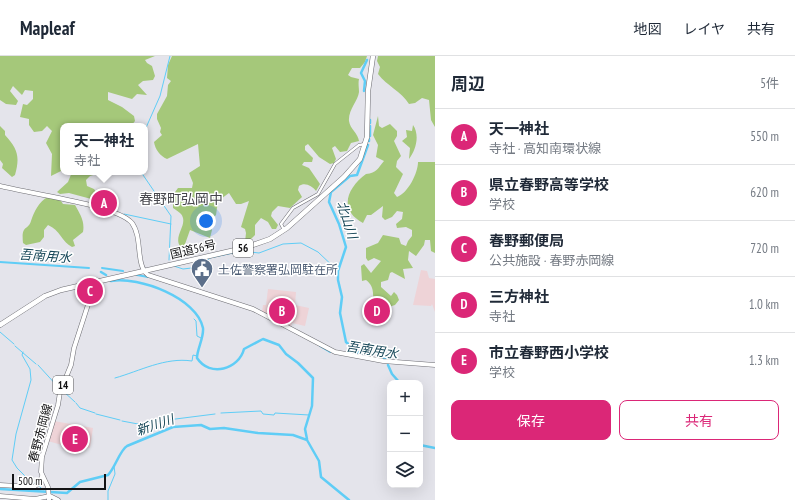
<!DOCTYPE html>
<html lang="ja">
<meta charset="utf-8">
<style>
body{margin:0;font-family:"PT Sans Narrow","Noto Sans JP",sans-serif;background:#f6f6f7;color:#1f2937}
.controls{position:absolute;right:12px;bottom:12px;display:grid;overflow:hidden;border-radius:8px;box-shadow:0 4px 16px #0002}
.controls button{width:36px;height:36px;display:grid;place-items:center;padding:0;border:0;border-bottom:1px solid #e0e1e3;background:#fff;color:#1f2937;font:20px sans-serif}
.scale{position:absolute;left:12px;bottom:10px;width:94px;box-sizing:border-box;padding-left:4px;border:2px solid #121214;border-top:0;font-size:11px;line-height:14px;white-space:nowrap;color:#121214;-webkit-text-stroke:3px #fff;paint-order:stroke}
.you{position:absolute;left:206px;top:165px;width:14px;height:14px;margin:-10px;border:3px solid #fff;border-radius:50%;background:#1a73e8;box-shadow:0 0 0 6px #1a73e833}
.badge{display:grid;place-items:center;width:26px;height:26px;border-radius:50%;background:#db2777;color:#fff;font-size:13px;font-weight:700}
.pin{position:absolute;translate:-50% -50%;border:2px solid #fff;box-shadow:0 1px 4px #0006}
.popup{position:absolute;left:60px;top:67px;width:88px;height:52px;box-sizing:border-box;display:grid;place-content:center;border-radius:8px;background:#fff;filter:drop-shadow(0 1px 3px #0005);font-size:13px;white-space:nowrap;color:#747a83}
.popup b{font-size:15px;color:#1f2937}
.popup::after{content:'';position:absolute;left:50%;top:100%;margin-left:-8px;border:8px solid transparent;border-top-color:#fff}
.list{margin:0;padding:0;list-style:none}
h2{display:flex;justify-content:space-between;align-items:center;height:52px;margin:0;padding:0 16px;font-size:17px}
h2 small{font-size:13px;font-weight:400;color:#747a83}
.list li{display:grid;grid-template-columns:26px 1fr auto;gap:12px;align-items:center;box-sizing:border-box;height:56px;padding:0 16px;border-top:1px solid #e0e1e3}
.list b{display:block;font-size:15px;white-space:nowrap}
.list p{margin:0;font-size:13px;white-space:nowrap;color:#747a83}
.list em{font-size:13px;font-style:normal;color:#747a83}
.actions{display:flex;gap:8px;padding:12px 16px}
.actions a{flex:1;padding:9px 0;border:1px solid #db2777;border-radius:8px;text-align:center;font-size:14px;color:#db2777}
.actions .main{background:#db2777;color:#fff}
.icon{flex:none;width:22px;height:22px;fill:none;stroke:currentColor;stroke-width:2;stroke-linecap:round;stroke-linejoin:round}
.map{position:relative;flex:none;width:435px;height:444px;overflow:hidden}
header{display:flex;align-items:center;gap:24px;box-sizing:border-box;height:56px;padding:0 20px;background:#fff;border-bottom:1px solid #e0e1e3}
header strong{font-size:19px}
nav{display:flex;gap:22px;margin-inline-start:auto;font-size:14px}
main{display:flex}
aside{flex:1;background:#fff}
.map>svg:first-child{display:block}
</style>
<header>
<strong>Mapleaf</strong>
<nav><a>地図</a><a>レイヤ</a><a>共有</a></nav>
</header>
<main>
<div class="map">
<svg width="435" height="444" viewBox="0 0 435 444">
<rect width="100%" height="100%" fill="#e4e4eb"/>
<!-- education -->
<path fill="#eed3d7" d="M421,214L427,215L429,222L435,223V256L432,248L431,250L413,249Z
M268,233L296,236L295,249L309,252L305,270L292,267L291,271L262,256L263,249H266Z
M54,365L93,372L90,392L62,389L48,385Z"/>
<!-- green -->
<path fill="#a5c87a" d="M0,0H155L145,4L147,7L152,10L155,20L153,24L143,25L138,29L147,39L137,38L132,43L108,36V44L122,51L134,60L135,65L131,70H63V114L51,120L52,98L46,87L52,75L47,70L42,75L34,76L29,69V63L20,61L23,48L27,49L33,43V35L25,34L22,39L13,30L10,35L18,45L16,49L6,48L0,44Z
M172,0H367L365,6L360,12H352L348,19L351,21L359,23C358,28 359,31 359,36C358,45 348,54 349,65C350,73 358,77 359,85L351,87L347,95L340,96L335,90L332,92L336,103L334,107L330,108L319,101L308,88L305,90V94L313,102L312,106H304L302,109L309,112L320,128L316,135C312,130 305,126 299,130L298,134L302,141L290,152L278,150L272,156L271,160L278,169L276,173H272L268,166L261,162L255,169V179L249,185L245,186L246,177L245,173L241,171L249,145L241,148H236L229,137L218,145L216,159L213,162H209L206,166L212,174L210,182L190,174L184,191L180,190C173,180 189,168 181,158C179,156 176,154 173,152V139L178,132H192L193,127L189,117L200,110L198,88L167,103C160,100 155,93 154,86L162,79L160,76L161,72L157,63V58L167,40L168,29L171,25L167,22L168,9Z
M378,0H435V71L431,64L429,44L422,42L415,47L409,48C401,35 387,30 378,18L380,11L377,5Z
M378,60L379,70L382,72L390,68L397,75V80L394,85L401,100L397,105L396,111L403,118L394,137L397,141C408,137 418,117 418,106H435V197L431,195L430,184H425L424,189L416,200L409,195L408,204L413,212L403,213L405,223L392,216L390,217L388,224L381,226V231L391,240L394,236L397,239L399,244L395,249L385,252C383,258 378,258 375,264L371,263L369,258L375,254C371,243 377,232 366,224L362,225L361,210L364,208L371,217L381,205L374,202L368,205L366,202V192L378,187L383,179L399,182L401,188L406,190L408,185L412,180V174L406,171L397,172L396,168L402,163L403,156L397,155L392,161L385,164L382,161L383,150L371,159H367L363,167C338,154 347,132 366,118C377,117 378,112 384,105L376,101L378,89L373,79Z
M413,69C420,79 416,94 409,103L410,92L402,85L407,81L406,74L412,75Z
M0,70L5,75V79C18,93 20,101 15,119L12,121L2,112L3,108L0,104Z
M72,116H108L105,120L100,117L90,120L86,124L87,130L94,133L98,139L95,144L69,137L60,138L57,136L68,126Z
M99,140L105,141L108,145L113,146L111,154L99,150V146L97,145Z
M48,141L59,142L63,148L75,149C80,158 85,165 83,176L73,184L75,190L72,191C62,186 60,174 48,169L44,174V181L40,186L26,189L23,187C21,168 28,175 31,165C34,156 39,145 48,141Z"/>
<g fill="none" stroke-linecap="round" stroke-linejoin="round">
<!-- stream -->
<path stroke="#5fcdf6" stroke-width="1" d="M145,74L160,40L170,0
M141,116L171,160L169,204
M124,158L171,168
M242,195L259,197L283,188L301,187L318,196L338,215
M174,210L183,213L200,211L210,202L238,196
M194,263L196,265L197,280L201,282
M0,276L14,288
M15,290L36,308
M23,296L22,299L30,313L31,324L16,378L12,404L17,412L30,425L36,428
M38,309L59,332
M115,322C140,315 165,301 192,305L193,299L197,300
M63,335L75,346
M76,347L80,352L95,357
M221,357L261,355L263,358L274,359L275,357L309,359
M96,358L120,364
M122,365L138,368
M144,367L215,358
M39,430L43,434
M108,444V435L115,418L114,410"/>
<!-- canal -->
<path stroke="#5fcdf6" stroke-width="2" d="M0,206L89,212
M102,212L123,215
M137,219L148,221
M320,290L330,296"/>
<!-- river -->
<path stroke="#5fcdf6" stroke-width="2.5" d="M364,35L365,25L361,17L367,4
M370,64V67
M370,80V70
M369,85V83
M101,216L106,219
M111,225C139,220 197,242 203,272C204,282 197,293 197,302C210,322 239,313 244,293L263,283L279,289L286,298L298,307L313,322L312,350L305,373L307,383
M362,300L346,286L340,257L342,241L338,224V215L346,191L339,168L329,146L331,136L350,120L357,119L368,89
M377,302L387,303
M388,309L392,318L400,327
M420,389L435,392
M0,433L67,437L80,426L108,419C115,412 120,394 127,390L173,371L201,369L210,373L224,372L258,377L293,379L307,384L319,405L321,421L349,444"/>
<!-- minor casing -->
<g stroke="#6c6c72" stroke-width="3.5">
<path id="minor" d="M283,172L281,168L293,152L318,138L335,108L359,89L366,88"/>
</g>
<!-- major casing -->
<g stroke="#6c6c72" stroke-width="5">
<path id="major" d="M0,130C26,137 118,149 132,167C143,182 135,209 148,219L253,253L335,296L383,305L435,309
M0,429L34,431L40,426L42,420
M0,440L35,443L50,440L58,444
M49,444L48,431L41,416L42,401L58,349L60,336L71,309L74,292L96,224"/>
</g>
<!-- highway casing -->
<g stroke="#6c6c72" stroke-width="5.5">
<path id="highway" d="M0,269L45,240L61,234L244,192L270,183L287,172L344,121L360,103L367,81L368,35L373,0"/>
</g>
<!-- minor -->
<use href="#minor" stroke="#fff" stroke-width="2.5"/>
<!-- major -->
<use href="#major" stroke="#fff" stroke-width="4"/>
<!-- highway -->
<use href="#highway" stroke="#fff" stroke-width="4.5"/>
</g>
<!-- icons -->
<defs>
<g id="civic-pin" transform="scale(1.15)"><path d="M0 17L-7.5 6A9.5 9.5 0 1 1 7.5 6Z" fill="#5c6f8a" stroke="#fff"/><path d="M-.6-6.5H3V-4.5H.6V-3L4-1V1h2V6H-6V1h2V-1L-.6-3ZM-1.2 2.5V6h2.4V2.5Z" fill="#fff"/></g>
</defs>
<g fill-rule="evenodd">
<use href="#civic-pin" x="202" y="213"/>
</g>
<g text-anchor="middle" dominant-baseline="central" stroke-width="3" stroke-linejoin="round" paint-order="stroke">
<!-- shield labels -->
<g fill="#fff" stroke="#59595a" stroke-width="1">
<rect x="233" y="183" width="20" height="18" rx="3"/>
<rect x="53" y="320" width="20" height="18" rx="3"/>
</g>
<g font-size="11" font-weight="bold" fill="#121214">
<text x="243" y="192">56</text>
<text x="63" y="329">14</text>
</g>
<!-- street labels -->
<g font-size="12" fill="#121214" stroke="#fff">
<text transform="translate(193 193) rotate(-13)">国道56号</text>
<text transform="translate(40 377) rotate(-75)">春野赤岡線</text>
</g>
<!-- service labels -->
<g font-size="12" fill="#4e5e75" stroke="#fff" text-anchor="start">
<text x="218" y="213">土佐警察署弘岡駐在所</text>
</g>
<!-- water labels -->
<g font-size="13" font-style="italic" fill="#184859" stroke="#fff">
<text transform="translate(347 164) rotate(72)">北山川</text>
<text transform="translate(45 200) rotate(4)">吾南用水</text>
<text transform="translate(372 294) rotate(9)">吾南用水</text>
<text transform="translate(155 369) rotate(-19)">新川川</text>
</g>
<!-- quarter labels -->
<g font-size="14" fill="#46464c" stroke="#fff">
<text x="181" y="143">春野町弘岡中</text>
</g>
</g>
</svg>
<div class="controls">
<button>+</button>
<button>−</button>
<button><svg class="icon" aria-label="layers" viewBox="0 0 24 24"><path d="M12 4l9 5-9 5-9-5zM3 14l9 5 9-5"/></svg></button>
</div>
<div class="scale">500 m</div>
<div class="you"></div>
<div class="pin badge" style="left:104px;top:147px">A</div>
<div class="popup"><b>天一神社</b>寺社</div>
<div class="pin badge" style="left:282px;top:255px">B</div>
<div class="pin badge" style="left:90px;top:235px">C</div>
<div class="pin badge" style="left:377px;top:255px">D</div>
<div class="pin badge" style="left:75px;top:383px">E</div>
</div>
<aside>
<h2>周辺<small>5件</small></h2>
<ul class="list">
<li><span class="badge">A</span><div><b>天一神社</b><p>寺社 · 高知南環状線</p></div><em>550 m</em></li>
<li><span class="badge">B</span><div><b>県立春野高等学校</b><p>学校</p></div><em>620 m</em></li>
<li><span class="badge">C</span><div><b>春野郵便局</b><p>公共施設 · 春野赤岡線</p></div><em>720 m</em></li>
<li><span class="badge">D</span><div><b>三方神社</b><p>寺社</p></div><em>1.0 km</em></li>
<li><span class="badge">E</span><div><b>市立春野西小学校</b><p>学校</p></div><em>1.3 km</em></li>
</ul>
<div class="actions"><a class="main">保存</a><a>共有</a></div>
</aside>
</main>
